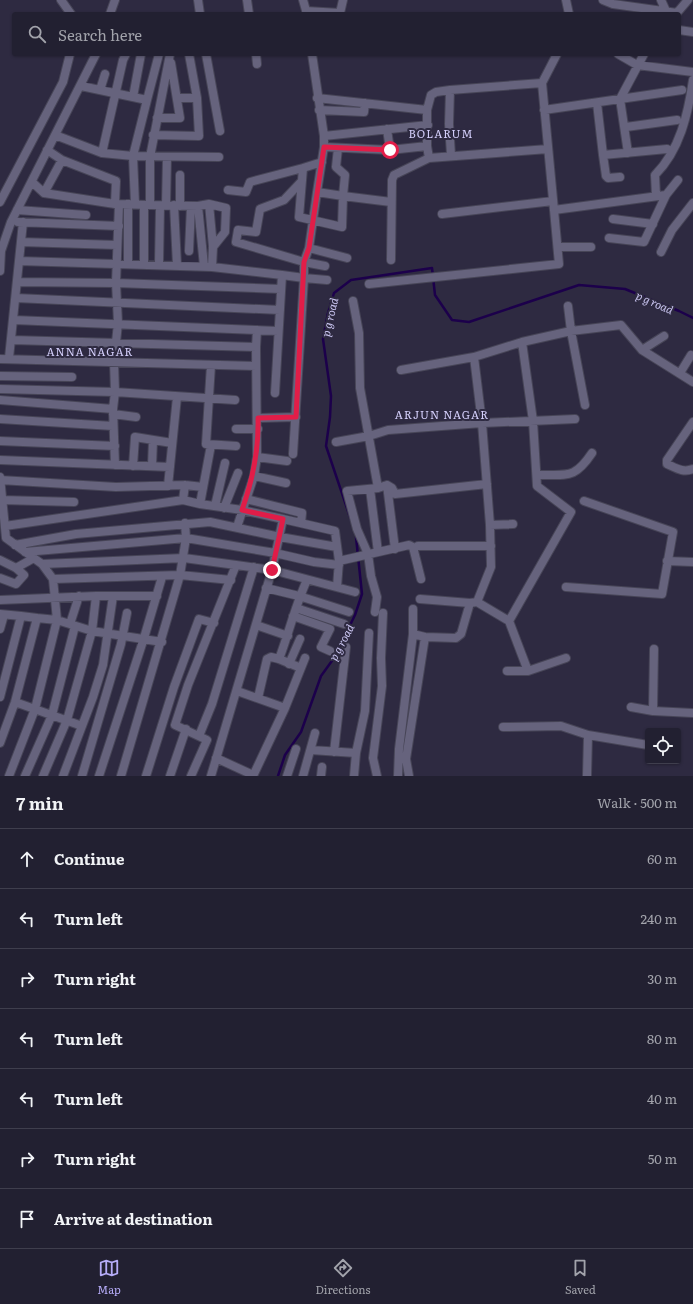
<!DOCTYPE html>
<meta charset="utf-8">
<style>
body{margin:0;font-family:Literata,serif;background:#2a2839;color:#f1f3f6}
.controls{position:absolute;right:12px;bottom:12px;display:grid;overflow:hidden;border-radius:4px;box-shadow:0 1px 3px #0004}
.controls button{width:36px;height:36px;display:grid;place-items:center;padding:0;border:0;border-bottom:1px solid #3f3e4d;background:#222031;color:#f1f3f6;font:20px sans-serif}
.stop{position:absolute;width:12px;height:12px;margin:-9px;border:3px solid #e11d48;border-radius:50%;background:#fff}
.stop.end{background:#e11d48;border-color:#fff;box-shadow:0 1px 4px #0008}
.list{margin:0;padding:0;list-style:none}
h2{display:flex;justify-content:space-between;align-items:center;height:52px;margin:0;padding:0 16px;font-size:17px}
h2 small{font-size:13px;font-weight:400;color:#a2a3ab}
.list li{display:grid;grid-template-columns:26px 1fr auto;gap:12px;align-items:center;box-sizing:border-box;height:60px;padding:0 16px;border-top:1px solid #3f3e4d}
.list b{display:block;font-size:15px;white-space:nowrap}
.list em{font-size:13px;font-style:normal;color:#a2a3ab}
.icon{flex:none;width:22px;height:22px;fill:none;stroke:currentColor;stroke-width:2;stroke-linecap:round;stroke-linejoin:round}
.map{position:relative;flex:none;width:693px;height:776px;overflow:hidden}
.search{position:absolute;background:#222031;box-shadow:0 1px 3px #0004;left:12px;right:12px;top:12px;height:44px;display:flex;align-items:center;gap:10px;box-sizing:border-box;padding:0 14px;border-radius:4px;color:#a2a3ab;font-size:15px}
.sheet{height:472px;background:#222031}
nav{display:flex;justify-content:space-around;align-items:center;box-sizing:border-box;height:56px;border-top:1px solid #3f3e4d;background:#222031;font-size:11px;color:#a2a3ab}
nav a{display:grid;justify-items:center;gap:2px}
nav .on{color:#b6acf8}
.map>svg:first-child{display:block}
</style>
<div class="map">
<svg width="693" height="776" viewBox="0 0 693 776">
<rect width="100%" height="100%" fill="#2e2a41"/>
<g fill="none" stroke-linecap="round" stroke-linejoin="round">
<!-- stream -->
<path stroke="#1c004b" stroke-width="2.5" d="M351,520L326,446L330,417L331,396L323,339L328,313L334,293L351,280L432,268L435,295L452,320L469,322L579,285L625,289L679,311L693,318
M278,776L285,755L301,732L321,676L334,658L355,615L362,594L356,537"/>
<!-- minor casing -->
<g stroke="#474557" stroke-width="10">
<path id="minor" d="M61,0L71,14
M198,0L200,14
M247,0L249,14
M303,0L307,14
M566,0L569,14
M603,0L613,4L677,13
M661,0L666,11
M306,11L340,13L343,0
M110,14L115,0
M676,14L688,0
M679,30L693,32
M170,54L150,157V205L198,206L209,204L213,247L212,267L282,275
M206,54L220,131
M256,54L257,64
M312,54L324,136V147L390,150L427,146L429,158L394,175L392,180L391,260
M618,54L637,65L693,72
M81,86L147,100L133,156L135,204
M100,90L105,74
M133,97L141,54
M178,98H197
M317,98L427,110V146
M147,100L159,54
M597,103L603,155
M319,110L364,112L365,103
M427,110L431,95L436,92L450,90
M544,110L682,90
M157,118H180L171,63
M626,127L677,120
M387,129L390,150
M55,135L102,153L133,156L219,157
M153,135L199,136L197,98L189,54
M324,136L428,125
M324,147L317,192L343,196L345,175L336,167L338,148
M47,150L62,160
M102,153L123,60L126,54
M628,153L620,99L644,54
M451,155L449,124L450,90L542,83
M429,158L548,149
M322,162L303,168L299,217L342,227L343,196L391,202
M620,177L608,178L606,176L603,155L667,149
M32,182L44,193L115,204L150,205
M301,182L284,200L260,209L256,232L238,230L236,242L304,262L325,266
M228,190L246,192L250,182L303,168
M317,192L309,248L304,262V278L327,280
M656,196L655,175C680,150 688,114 693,80
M0,202L63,82L70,54
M209,204L226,208L225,232L213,247
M174,205L177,265
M180,206V175
M198,206L204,266
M17,210L86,215
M554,210L542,83L557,54
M442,214L553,201
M613,219L653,224
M18,222L119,226
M609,238L644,242L666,195L678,180
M21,242L117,245
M558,247H591
M309,248L347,258
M189,251L191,206
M661,252L672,230L693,203
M19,261L212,267
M128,264V204
M144,264V205H150
M159,264L160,206L166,205L167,157
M0,271L1,251L11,222L96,54
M18,282L116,283L281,289
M369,284L559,264L554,210L666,195
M16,298L280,310
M353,301L359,333L360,388L378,488
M568,306L571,331L585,405
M14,320L278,331
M12,340L256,347L257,457L287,461
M256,347L257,330
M642,350L664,336
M9,358L23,222
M0,359L256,366
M211,365L206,444L236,446
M401,370L474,357
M680,373L691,355
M0,376L72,377
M0,389L115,392L114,362L118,323L116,283L119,204H115L116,181L62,160L44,193
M275,393L282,275L304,278L293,454
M0,400L113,409
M113,414L136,417
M258,418L296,417
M0,419L113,426
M693,422L667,460V464C676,468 683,473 693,469
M236,429H258
M0,441L115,446
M336,442L369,436L388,430L482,423L474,357L522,342L571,331L621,325L642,350L693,382
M211,445L200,504L242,510L283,519
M0,460L170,467
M115,465L113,409L115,392L235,400
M133,466L135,437L172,443
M152,466L153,440
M538,475C567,474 574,480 592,453
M254,476L286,483
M0,477L6,538L42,564L53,579L57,620L35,709L9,776
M0,480L116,487L185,485L203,487
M387,485L395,549
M168,486L177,397
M370,489L378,552
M246,499L302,513L301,523
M2,500L74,502
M183,500L200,504
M215,506L225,463
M224,508L238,473
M490,525L513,524
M5,526L183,500L185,485
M237,527L254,476L257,457
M15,545L76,534L210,522L280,537L337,547
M418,546H491
M25,552L186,538L275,553L314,562L339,565
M0,560L16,568L24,575L16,584L0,578
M339,561L409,545L413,547L421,579
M667,561L693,562
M42,564L184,558L236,565
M16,568L34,558
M53,579L180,575L231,580
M566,587L662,594L673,532L584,501
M266,588L299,596L349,612
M96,596H157
M420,599L470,603L477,602L509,621L528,671L566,658
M0,600L96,596L92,631L67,720L43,776
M477,602L491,567L490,525L482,423L575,419
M296,608L344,624
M375,612L377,597L371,576L368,554L357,529L347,491L378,488L387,485L392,488L395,494L487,484
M0,614L21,616
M293,616L330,629L321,647L330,651
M509,621L571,512L537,486L533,421L522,342
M256,625L288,636
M0,629L4,615
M413,634L425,637L456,638L461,634L470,603
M289,664L300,639
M301,668L305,658
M507,671H528
M237,691L285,708
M0,697L21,616L37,618
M258,698L267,659L271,657L279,659
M15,702L82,726
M631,707L653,711L693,713
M653,711L654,649
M503,727L561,726L588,735L587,776
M588,735L648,745
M199,736L212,704L254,567
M0,743L15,702L37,618L57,620L92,631L162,642
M311,750L356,753
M334,752L346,647
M216,758L253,775
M25,776L52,715L75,626L70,624L79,596
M63,776L93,697L103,665L113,596
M82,776L121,644L127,613
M99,776L144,638L162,577
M121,776L180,575L186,538L185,523
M146,776L174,687L199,619L214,623
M170,776L186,729
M191,776L207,740L175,725L188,685L236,565L272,570L283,519L335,531L339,561L337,587
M211,776L272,570L355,592
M253,776L285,708L301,668L279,659C289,633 295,606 307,580
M287,776L296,749
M303,776L315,733
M321,776L322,767
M354,776L356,753L365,711L369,633
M377,776L373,758L382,686L381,658L383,613
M398,776L399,749L413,634V609
M409,776L406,759L425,637"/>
</g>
<!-- minor -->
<use href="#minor" stroke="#66637d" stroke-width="8"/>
</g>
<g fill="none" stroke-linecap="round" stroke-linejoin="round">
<!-- route -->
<path stroke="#e11d48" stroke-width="5" d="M272,570L283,519L242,510C253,479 259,451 258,418L296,417L304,262L309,248L324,147L390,150"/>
</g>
<g text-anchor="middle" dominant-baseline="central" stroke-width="4" stroke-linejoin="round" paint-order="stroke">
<!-- neighbourhood labels -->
<g font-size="11" letter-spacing="1" fill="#d3cefa" stroke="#2e2a41">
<text x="441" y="133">BOLARUM</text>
<text x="90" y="351">ANNA NAGAR</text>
<text x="442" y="414">ARJUN NAGAR</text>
</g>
<!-- water labels -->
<g font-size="11" font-style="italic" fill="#c9c4f0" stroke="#2e2a41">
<text transform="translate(655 302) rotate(24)">p g road</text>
<text transform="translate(329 317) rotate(-77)">p g road</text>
<text transform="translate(341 642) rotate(-62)">p g road</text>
</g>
</g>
</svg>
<div class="controls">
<button><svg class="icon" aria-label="locate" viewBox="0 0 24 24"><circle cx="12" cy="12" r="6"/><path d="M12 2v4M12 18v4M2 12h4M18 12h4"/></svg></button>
</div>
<div class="stop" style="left:390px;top:150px"></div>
<div class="stop end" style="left:272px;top:570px"></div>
<div class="search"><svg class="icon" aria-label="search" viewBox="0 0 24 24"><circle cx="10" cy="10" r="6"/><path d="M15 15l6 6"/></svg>Search here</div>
</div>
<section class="sheet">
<h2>7 min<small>Walk · 500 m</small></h2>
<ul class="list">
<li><svg class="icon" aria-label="ahead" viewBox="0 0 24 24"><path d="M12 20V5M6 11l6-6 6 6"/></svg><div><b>Continue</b></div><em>60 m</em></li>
<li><svg class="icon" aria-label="left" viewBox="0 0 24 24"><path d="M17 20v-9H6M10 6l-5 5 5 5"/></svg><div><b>Turn left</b></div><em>240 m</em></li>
<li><svg class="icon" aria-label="right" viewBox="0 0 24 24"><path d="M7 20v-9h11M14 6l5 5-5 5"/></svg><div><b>Turn right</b></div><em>30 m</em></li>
<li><svg class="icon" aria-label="left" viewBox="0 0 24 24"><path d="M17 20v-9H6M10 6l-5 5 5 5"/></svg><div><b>Turn left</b></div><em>80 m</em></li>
<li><svg class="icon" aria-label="left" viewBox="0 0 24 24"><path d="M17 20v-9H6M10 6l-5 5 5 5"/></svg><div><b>Turn left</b></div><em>40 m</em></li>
<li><svg class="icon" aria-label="right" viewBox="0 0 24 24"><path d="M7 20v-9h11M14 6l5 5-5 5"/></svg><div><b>Turn right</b></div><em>50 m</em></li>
<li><svg class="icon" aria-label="arrive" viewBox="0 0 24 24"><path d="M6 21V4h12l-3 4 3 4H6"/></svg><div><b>Arrive at destination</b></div></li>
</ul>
</section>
<nav>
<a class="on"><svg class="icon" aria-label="map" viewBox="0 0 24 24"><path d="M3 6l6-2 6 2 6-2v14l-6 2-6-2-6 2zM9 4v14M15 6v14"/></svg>Map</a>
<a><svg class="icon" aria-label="directions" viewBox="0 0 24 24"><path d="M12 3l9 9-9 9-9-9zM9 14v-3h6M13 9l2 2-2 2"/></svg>Directions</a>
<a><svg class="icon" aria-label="saved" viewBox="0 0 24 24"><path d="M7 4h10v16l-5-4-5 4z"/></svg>Saved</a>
</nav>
